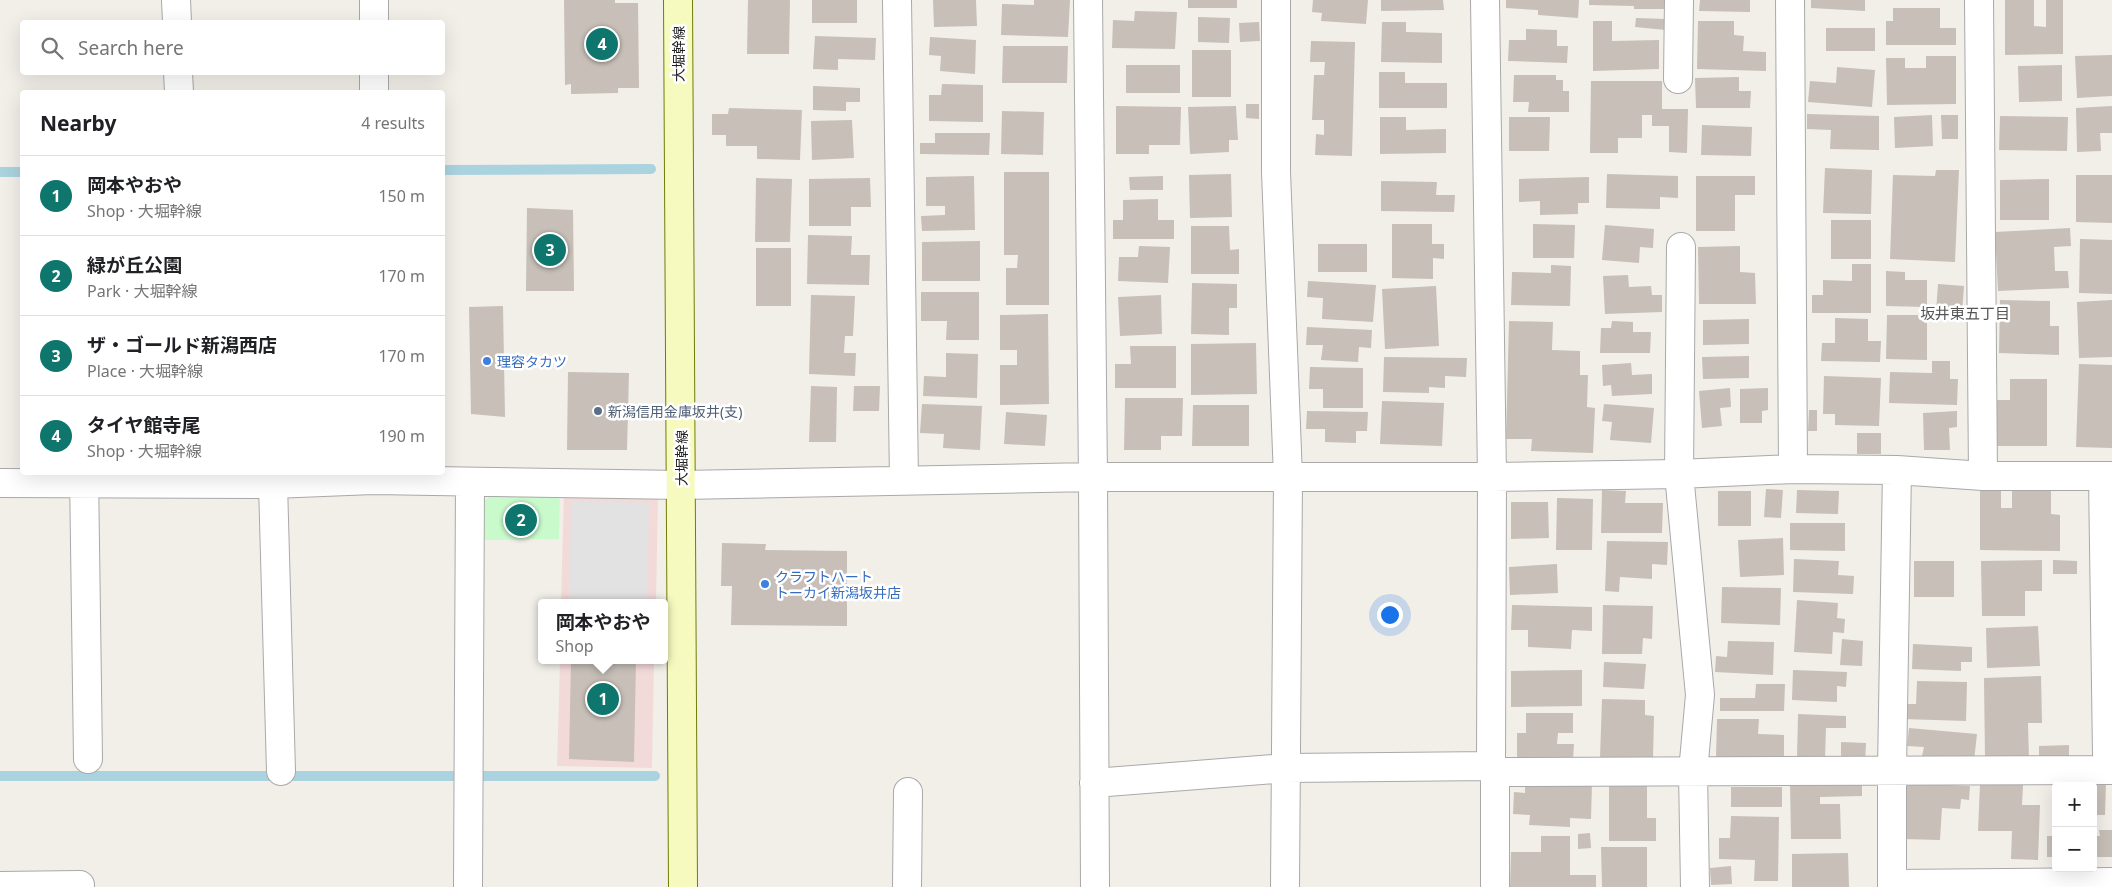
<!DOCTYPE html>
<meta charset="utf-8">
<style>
body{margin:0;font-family:"Noto Sans","Noto Sans JP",sans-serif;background:#f6f6f6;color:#202124}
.controls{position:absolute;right:15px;bottom:15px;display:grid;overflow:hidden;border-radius:5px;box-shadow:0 5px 20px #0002}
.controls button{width:45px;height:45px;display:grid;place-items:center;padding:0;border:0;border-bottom:1px solid #e0e0e0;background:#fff;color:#202124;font:25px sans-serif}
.you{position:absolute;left:1389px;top:614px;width:18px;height:18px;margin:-12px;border:4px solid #fff;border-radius:50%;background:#1a73e8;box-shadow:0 0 0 8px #1a73e833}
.badge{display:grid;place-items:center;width:32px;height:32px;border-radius:50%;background:#0f766e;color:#fff;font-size:16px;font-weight:700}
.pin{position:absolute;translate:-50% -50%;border:2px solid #fff;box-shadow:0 1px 5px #0006}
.popup{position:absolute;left:538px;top:599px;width:130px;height:65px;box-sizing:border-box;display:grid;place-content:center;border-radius:5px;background:#fff;filter:drop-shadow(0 1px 4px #0005);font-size:16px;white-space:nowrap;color:#757577}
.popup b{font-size:19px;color:#202124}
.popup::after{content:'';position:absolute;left:50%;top:100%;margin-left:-10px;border:10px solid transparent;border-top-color:#fff}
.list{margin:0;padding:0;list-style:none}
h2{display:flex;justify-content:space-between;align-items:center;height:65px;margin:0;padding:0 20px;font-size:21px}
h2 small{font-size:16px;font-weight:400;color:#757577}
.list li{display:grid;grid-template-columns:32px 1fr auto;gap:15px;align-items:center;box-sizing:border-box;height:80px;padding:0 20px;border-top:1px solid #e0e0e0}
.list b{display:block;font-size:19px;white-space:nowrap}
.list p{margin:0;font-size:16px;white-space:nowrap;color:#757577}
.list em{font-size:16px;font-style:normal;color:#757577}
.icon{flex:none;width:28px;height:28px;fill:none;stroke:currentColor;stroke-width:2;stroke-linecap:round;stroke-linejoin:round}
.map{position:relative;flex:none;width:2112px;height:887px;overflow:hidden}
.search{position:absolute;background:#fff;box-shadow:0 5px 20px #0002;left:20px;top:20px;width:425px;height:55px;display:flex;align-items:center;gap:12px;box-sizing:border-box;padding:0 18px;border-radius:5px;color:#757577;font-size:19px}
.panel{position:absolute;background:#fff;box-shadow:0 5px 20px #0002;left:20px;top:90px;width:425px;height:385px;border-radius:5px}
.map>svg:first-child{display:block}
</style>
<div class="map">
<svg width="2112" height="887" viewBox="0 0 2112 887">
<rect width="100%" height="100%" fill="#f2efe9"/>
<!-- commercial -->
<path fill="#f2dad9" d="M564,492L658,494L656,603H561Z
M560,660H654L652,768L557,766Z"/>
<!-- park -->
<path fill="#c8facc" d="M560,489L559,539L483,540V502L497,490Z"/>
<!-- parking -->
<path fill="#e2e2e2" d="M571,501L649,503L647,603H569Z"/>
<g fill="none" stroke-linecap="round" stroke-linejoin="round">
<!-- stream -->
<path stroke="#aad3df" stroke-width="10" d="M442,170L651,169
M0,172H22
M0,776H655"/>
</g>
<!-- building -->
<path fill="#c7bfb8" d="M564,0H615V3H638L639,88H618V93L571,94V84L565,85Z
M748,0H790L789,54H747Z
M812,0H857V23H812Z
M933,0H976L977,26L934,27Z
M1034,0H1070L1068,37L1001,35L1002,4L1034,5Z
M1188,0H1237V8H1188Z
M1313,0H1368L1366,24L1321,21L1322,13L1312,12Z
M1381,0H1443L1444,10L1381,11Z
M1506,0H1579L1578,18L1538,15V10L1506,8Z
M1589,0H1664V9H1634V6L1589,5Z
M1700,0H1750V12L1699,11Z
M1811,0H1865V11L1811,8Z
M2005,0H2034V26L2046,27V0H2063V54L2005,55Z
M1893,8H1940V28H1956V45H1886V21H1893Z
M1135,11L1177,12L1175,49L1112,48L1113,20L1134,21Z
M1198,17L1230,18L1229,43L1198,42Z
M1636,18L1666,19V30L1635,27Z
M1593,21H1612V41L1659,40V69L1593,71Z
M1698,21H1734V35L1744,36L1743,51L1766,52V71L1697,69Z
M1259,22L1260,41L1240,42L1239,23Z
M1382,22H1406V32L1442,33V63L1381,62Z
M1826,28H1875V51H1826Z
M1526,29L1557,30V46H1568L1567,63L1508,61L1509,40H1526Z
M815,36L876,38L875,60L838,59V70L813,69Z
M930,37L976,40L975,74L940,71L941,56L929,55Z
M1311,41L1355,42L1352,156L1315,155L1316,134L1324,135V120H1312L1314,75H1324L1325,62H1310Z
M1003,46H1068L1067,83H1002Z
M1192,50H1231V97H1192Z
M2112,55V96L2077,98L2075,56Z
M1926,56H1956V104L1887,105L1886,58H1905V68H1926Z
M1126,65H1180V93H1126Z
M2062,65V101L2019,102L2018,66Z
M1837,67L1875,70L1872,107L1808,102L1810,81L1836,83Z
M1379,72H1405V83H1447V108H1379Z
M1514,75H1556V80H1563V91H1569V112H1528L1529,102H1513Z
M1739,77V91H1751L1750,108H1696L1695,78Z
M1591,81H1662V109H1688L1687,153L1669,152V126H1652V115H1642V138H1618V153H1590Z
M942,84L983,85V122L929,121V95H941Z
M813,86L860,88V102H846V111L813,110Z
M1246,104H1259V119L1246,118Z
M1116,106L1181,107L1180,145H1149V154H1116Z
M1236,106L1238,140H1229V152L1190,154L1188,107Z
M2112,106V133H2100L2101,151L2077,152L2076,108Z
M729,108L802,110L800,160L757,159V146H726V135H712V114H728Z
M1002,111L1044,112L1043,155L1001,154Z
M1807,114L1879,116V150L1830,149L1831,130L1807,129Z
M1932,115L1933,146L1895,148L1894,117Z
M1941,115H1958V139H1942Z
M2000,116L2068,117L2067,151L1999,150Z
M1380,117H1406V130L1446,129V153L1380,154Z
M1509,117H1550L1549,151H1509Z
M852,120L854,158L812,160L811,121Z
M1702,125L1752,127L1751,156L1701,155Z
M935,133H990L989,155L920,154V143H935Z
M1825,168L1872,170L1871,214L1823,213Z
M1936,170H1959L1955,262L1890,259L1893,175L1935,176Z
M1004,172H1049V305H1006V268H1017L1018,255H1004Z
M1231,174L1232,217L1190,218L1189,175Z
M1607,174L1678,176V198L1660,197V209L1606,208Z
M2076,175H2112V223L2076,222Z
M974,176L975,230L922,231L921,216L945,215V206H926V177Z
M1163,176V190H1130L1129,177Z
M1696,176H1755V195H1735V231H1696Z
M1589,177V203H1578V214L1540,215V201L1519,202V179Z
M756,178L792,179L790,242H755Z
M870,178L871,207H851V226H809V179Z
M2049,179V220H2000V180Z
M1381,181L1437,182L1436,195H1455L1454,212L1381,211Z
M1158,199V220H1174V239H1113V220H1123V200Z
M527,208L573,210L574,291H526Z
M1831,220H1871V259H1831Z
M1392,224H1432V244H1444V259L1433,258V279L1392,278Z
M1533,224L1575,225L1574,258H1533Z
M1605,225L1654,229L1653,248L1640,247L1639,263L1602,260Z
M1191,226H1229L1230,250L1239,249V274H1191Z
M2070,228L2071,246L2054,247L2055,271H2068L2069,288L1998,291L1995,232Z
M808,235L852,236L851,255H870L869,285L807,284Z
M2080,239L2112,240V294L2079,293Z
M980,241V281H922V242Z
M1318,244H1367V272H1318Z
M1139,246L1170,247L1168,283L1118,281L1119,257H1138Z
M1740,246V272L1755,273L1756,304H1699L1698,247Z
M756,248H791V306H756Z
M1852,264H1871V313H1812V295H1823V280L1852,281Z
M1551,265L1571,266L1570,306L1511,305L1512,272L1551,273Z
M1886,271L1905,272V280H1927V307L1886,306Z
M1628,275L1629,287L1651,286L1652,295H1662V312L1605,314L1603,276Z
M1308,281L1376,285L1373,322L1322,319L1323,298L1307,297Z
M1192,283L1237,284V308H1229V335L1191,334Z
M1938,284L1964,286L1962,314L1936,312Z
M1436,286L1439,346L1385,349L1382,289Z
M921,292H979V340H946L947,321H921Z
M811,295L855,296L853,336H845L844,353H856L855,376L809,374Z
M1161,295L1162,334L1120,336L1118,297Z
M2000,300L2050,301V326H2059V355L1999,353Z
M2112,300V357L2079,358L2077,302Z
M503,306L505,417L471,414L469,307Z
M1048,314L1049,404L1000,405V365H1017V350H1000V315Z
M1887,315H1927V360L1886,359Z
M1835,318L1868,319V341H1881L1880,362L1821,361L1822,343H1835Z
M1749,319V344L1703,345V320Z
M1509,321L1553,322L1552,350L1580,351V375H1588L1587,407L1595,408L1593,453L1531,451L1532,439H1506Z
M1612,321L1633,322V332H1651L1650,353H1600L1601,328H1611Z
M1307,327L1372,330L1371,348L1359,347L1358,362L1321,360L1323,345H1306Z
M1256,343L1257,394L1191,395V344Z
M1130,346H1176V388H1115V364H1131Z
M946,353L978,354L977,398L923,396L924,376L946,377Z
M1749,356V378L1703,379L1702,357Z
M1384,357L1467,358L1466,377L1445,376V388L1429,387V393L1383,392Z
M1932,361H1950V379H1958L1957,405L1889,403L1890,372L1932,373Z
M1631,363L1632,375L1652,374V394L1612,396L1611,385L1603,386L1602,365Z
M2079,364L2112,365V448L2076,447Z
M1310,367L1363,368V408H1323V389H1309Z
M568,372L629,373L627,450H567Z
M1824,376L1881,378L1879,426L1835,425V414H1823Z
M2010,379H2047V446H1997V400H2010Z
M811,386L837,387L836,442H809Z
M854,386H880L879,411H853Z
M1730,388L1731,407L1720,408L1722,426L1702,428L1699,391Z
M1768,388V410L1762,411V423H1740V389Z
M1125,398H1183L1182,436H1161V450H1124Z
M1382,401L1444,403L1442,446L1380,444Z
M922,404L982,406L980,450L943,448L944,434L920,433Z
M1604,404L1654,408L1651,443L1610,440L1612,422L1602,421Z
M1193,405H1249V446H1192Z
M1809,410H1817V431H1808Z
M1307,411L1368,412L1367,431H1356V443L1325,442V429H1306Z
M1957,411V427L1949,428L1950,450H1924L1923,413Z
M1006,412L1047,415L1045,446L1004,444Z
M1857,433H1881V454H1857Z
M1980,488H2001V508H2012V489H2051V514L2060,515V551L1980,550Z
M1766,489L1783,490L1781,518L1764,517Z
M1602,490L1626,491L1625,503H1663L1662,533H1601Z
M1797,490L1839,491L1838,514L1796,513Z
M1718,491H1751V526H1718Z
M1557,498L1593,499L1592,550H1556Z
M1511,502H1548L1549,538L1511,539Z
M1790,523H1845V551L1790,550Z
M1783,538L1784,575L1740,577L1738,540Z
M1607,541L1668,542L1667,565L1652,564V579L1620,577L1619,592L1605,591Z
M722,543L766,544L765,550L847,551V626L731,625L732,586H721Z
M1794,559L1839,561L1838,575L1854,576L1853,594L1793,592Z
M2042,560V591H2025V616H1982L1981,561Z
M2053,560L2077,561V574H2053Z
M1914,561H1954V597H1914Z
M1557,564L1558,593L1510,595L1509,567Z
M1722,587L1781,588L1780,625L1721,623Z
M1797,600L1838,603L1837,618L1845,619L1844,633L1833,632L1832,654L1794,652Z
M1512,605L1592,607V631L1572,630L1571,649L1528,647V630H1511Z
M1603,605L1653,606L1652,639L1643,638L1642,654H1602Z
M2038,626L2040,666L1987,668L1986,628Z
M1842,639L1863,641L1862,666L1840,665Z
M1728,641L1774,642L1773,675L1715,672L1716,656L1727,657Z
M1913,644L1972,647V662H1961V671L1912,669Z
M571,660H636L634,762L569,759Z
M1604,662L1646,664L1644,689L1603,687Z
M1582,670V706L1511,707V671Z
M1793,670L1847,672L1846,687L1837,686V702L1792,700Z
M2041,676L2042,723H2028L2029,759H1985L1984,678Z
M1917,681L1967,682L1966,721L1902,719L1903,704H1916Z
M1756,684H1785L1784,711H1720V698H1755Z
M1602,699L1645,700V715L1654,716L1653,760L1600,758Z
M1526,713H1573V733H1558L1557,744H1574L1573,760H1517V733H1526Z
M1798,714L1846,716V728H1826L1825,758H1797Z
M1717,719H1759L1758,734L1784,735V759L1716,757Z
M1909,728L1977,734L1974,761L1922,756L1924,747L1907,746Z
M1841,742L1866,743L1865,764L1841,763Z
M2069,745V762L2039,763V746Z
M1862,780V796L1820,797V804H1840L1841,839H1791L1790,781Z
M1525,781L1592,783L1591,819L1570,818V827L1529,825L1530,815L1513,814L1514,792L1525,793Z
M2054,781L2106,782L2105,815H2093V786H2056V827H2053Z
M1905,783L1970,786L1969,800L1961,799L1960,809L1942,808L1940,840L1902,839Z
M1609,784H1647V818H1656V841H1609Z
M1980,784L2023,785L2022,805H2040L2038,860L2011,859L2012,831H1978Z
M1731,787H1782V807H1731Z
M1731,816L1779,817L1778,881H1754L1755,860L1719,859V838H1730Z
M2099,830H2112V857H2093V836H2100Z
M1590,833L1591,848L1578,849V834Z
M1541,836H1570V875H1596V887H1510L1511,852H1541Z
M2047,836H2056V857H2047Z
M1601,847H1647V887H1602Z
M1848,853L1849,887H1792V854Z
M1731,866L1732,884L1711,885L1710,868Z"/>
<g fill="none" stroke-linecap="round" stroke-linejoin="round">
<!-- street casing -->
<g stroke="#a9a9a9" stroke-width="30">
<path id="street" d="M176,0L177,22
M374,0V22
M897,0L904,480
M1088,0L1093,477L1095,887
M1276,0V172L1288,477L1285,887
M1485,0L1492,477L1491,766L1495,772V887
M1790,0L1793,469
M1979,0L1983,476
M178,72L179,92
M1678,79L1679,0
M374,92V72
M1681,247L1679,474L1700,695L1693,772L1695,887
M84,472L88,759
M2103,476L2107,754
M0,483L273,484L373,480L681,485L1093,477H1492L1679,474L1793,469L1897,470L1983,476H2112
M273,484L281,771
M1495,772L2112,770
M1094,783L1286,768L1491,766
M1892,884L2112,882
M0,886L80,885
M468,887L470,482
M907,887L908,792
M1892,887V770L1897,470"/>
</g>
<!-- secondary casing -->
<g stroke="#707d05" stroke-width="30">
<path id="secondary" d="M678,0L683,887"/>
</g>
<!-- street -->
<use href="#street" stroke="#fff" stroke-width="28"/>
<!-- secondary -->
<use href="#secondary" stroke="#f7fabf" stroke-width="28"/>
</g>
<!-- markers -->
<g fill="#3f7fe0" stroke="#fff" stroke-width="2">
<circle cx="487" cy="361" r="5"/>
<circle cx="765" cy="584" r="5"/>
</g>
<circle fill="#5c6f8a" stroke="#fff" stroke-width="2" cx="598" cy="411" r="5"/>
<g text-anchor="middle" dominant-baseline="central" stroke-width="5" stroke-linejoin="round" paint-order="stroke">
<!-- street labels -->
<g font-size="14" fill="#222" stroke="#fff">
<text transform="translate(678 54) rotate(-90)">大堀幹線</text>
<text transform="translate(681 458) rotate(-90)">大堀幹線</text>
</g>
<!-- shop labels -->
<g font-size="14" fill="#366cbe" stroke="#fff" text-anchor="start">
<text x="497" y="361">理容タカツ</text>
<text x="775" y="576">クラフトハート<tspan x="775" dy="16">トーカイ新潟坂井店</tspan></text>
</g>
<!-- service labels -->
<g font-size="14" fill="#4e5e75" stroke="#fff" text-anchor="start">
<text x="608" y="411">新潟信用金庫坂井(支)</text>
</g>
<!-- neighbourhood labels -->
<g font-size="15" fill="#555" stroke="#fff">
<text x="1965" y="313">坂井東五丁目</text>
</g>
</g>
</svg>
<div class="controls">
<button>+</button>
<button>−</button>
</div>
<div class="you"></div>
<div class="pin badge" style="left:603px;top:699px">1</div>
<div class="popup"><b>岡本やおや</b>Shop</div>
<div class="pin badge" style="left:521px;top:520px">2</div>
<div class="pin badge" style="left:550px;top:250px">3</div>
<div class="pin badge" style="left:602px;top:44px">4</div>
<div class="search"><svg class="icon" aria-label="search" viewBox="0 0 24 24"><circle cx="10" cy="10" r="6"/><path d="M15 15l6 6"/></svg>Search here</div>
<section class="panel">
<h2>Nearby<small>4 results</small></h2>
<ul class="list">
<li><span class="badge">1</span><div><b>岡本やおや</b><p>Shop · 大堀幹線</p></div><em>150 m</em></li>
<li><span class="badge">2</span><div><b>緑が丘公園</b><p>Park · 大堀幹線</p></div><em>170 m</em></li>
<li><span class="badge">3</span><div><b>ザ・ゴールド新潟西店</b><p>Place · 大堀幹線</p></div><em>170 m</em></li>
<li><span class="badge">4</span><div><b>タイヤ館寺尾</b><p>Shop · 大堀幹線</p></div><em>190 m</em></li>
</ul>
</section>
</div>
